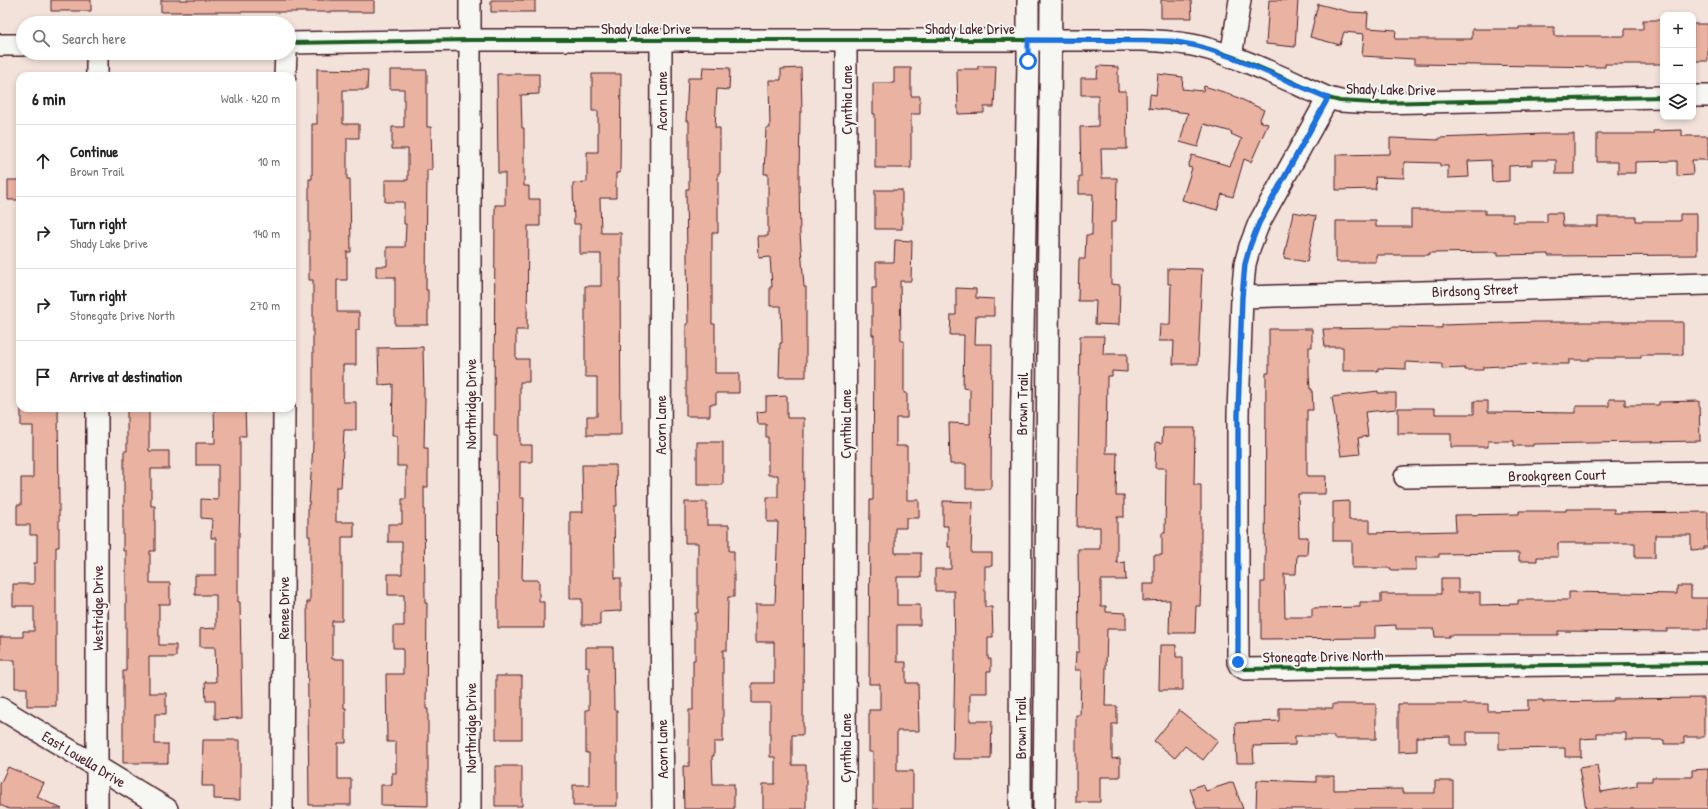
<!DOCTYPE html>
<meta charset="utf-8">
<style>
body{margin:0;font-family:"Patrick Hand",sans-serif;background:#f2f2f2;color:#222}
.controls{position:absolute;right:12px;top:12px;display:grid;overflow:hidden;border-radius:8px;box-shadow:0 2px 6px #0003}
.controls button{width:36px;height:36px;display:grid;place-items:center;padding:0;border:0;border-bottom:1px solid #e0e0e0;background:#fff;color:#222;font:20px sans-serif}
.stop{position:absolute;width:12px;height:12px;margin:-9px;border:3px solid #1a73e8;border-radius:50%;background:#fff}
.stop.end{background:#1a73e8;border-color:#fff;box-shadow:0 1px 4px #0008}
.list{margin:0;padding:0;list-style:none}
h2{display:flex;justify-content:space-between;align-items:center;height:52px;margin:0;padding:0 16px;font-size:17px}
h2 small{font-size:13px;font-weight:400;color:#767676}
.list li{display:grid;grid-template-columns:26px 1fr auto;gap:12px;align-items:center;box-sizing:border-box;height:72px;padding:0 16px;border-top:1px solid #e0e0e0}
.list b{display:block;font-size:15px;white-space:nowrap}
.list p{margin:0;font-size:13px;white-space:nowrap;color:#767676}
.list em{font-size:13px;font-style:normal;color:#767676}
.icon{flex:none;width:22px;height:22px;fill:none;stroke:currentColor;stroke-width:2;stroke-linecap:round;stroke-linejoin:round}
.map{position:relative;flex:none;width:1708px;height:809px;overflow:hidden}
.search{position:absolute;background:#fff;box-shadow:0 2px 6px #0003;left:16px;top:16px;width:280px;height:44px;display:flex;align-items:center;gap:10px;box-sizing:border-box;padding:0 14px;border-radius:22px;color:#767676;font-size:15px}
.panel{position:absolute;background:#fff;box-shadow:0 2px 6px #0003;left:16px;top:72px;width:280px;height:340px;border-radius:12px}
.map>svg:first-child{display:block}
</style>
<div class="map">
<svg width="1708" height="809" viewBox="0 0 1708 809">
<rect width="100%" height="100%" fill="#f2e2da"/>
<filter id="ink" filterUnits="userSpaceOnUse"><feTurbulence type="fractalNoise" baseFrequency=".025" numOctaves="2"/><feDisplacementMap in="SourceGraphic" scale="8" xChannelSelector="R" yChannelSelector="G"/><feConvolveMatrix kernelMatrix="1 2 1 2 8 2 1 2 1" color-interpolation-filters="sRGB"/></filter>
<g filter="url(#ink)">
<!-- building -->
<path fill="#eab2a1" stroke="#4a1f2b" d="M51,0H91V11H51Z
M161,0H374V12H161Z
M491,0H535V12H491Z
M1161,0H1191L1192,18H1161Z
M1269,0H1298L1295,47L1266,44Z
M1318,4L1350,12L1368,13L1367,28L1396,30L1395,39H1472V29H1519V27H1554V36H1625V29H1643V20H1663V64H1605V67L1414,64V59L1362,56L1364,34L1344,32L1340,45L1310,37Z
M1693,24H1708V61H1693Z
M978,66H996L994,107H984V113L958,114L957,69H978Z
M1098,66L1118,67V91H1126L1127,149H1101L1102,178H1117L1116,222H1111V284L1120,285L1119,325L1095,324L1096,301H1078L1079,259H1085L1086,235H1092L1093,194H1079V177H1081L1080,127L1098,126V95H1081V78H1097Z
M703,67L730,68L729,90L717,89L715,128H720V173H718V233H712V324H715V373H739V393H716V404H710V416H686V324H688L686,189H689V121H686L688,78H702Z
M801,68L802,112H800L799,180L800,234L804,287H806V377H779L780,343H782L781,306H770V287H772L770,257L759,258L758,236H768V174H764L766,128H770L769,80H781V69Z
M894,68H911V96H920V114H911V168H875V114H873V83H894Z
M317,69L368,70L367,90H343V124H359V138H347V179H350L351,252H347V280H337V312H359V330H356V365H343V402H356V430H344L341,487H336V522H354V537H342V621H332V659H344V708H346V743H338V779H351V805H309L307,602H310V536H308V505H309L313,445V280H309V179H312V124H317Z
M390,70H427V127H431L432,170H427L426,290H428V325H395V277H376V266H387V247H405L406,224H404V202H385V180H408V149H392V127H404V89H390Z
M497,74H539V94L521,95L522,128H524V186H529V199H540V226H528L527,330H516V359H529V382H520V445H532V462H520V498H524L522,580H539V602H544V628H498L497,436H494L495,205H505V173H498Z
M592,74H621L620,173H616V198H600L601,233H621V278H620L621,435H587V416H597V377H585V286H601V254H580V224H574L573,183L587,182V152H598V111H592Z
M1158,74L1183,77L1182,89L1203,91L1204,86L1230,94L1264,110L1259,121L1268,124L1251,162L1244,159L1233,197L1222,194L1217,210L1182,200L1192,168L1188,167L1192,155L1230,166L1242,139L1231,134L1232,132L1204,124L1198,147L1180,142L1188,113L1149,108L1150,94L1156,95Z
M1682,130V136H1708V160H1692L1693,175L1677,176V161L1635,162V173H1618V162H1597V134H1653V131Z
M1543,134H1574V174H1556V160H1532V165L1509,166V181L1492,182L1491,160L1468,161L1469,177L1448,178V166H1440V163L1404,162V178L1375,177L1376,189L1336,190V155L1390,154V138L1439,140V138Z
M8,180H20V200H8Z
M875,190H902V229H875Z
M1411,210H1485V214H1513V222H1547V213H1562L1563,226H1598V217H1636V221H1680V214H1697V255L1548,256V254L1498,255V252L1429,253V255H1376V262H1336V221H1376V227H1411Z
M1293,212L1316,216L1307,262L1284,258Z
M895,240L912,241L911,281H900L901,341H904V393H907V418H896V446H907V500H919V518H906V528H895V553H921V577H897V605H920V625H897V662H906V683H918L919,731H897V771H913V809H873V752H869V710H880V684H869L870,500H873L874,335H872V288H876V262H894Z
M1168,268L1202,269L1198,364H1173L1174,341H1159L1160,325H1170L1171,284H1168Z
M956,288L976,289V298L994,299V316H976L975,344H992L991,489H966V464H950L949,423L970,424V389L963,388L964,335H950L951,315H956Z
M1537,322H1683V355H1641V358H1589V360H1569V364H1538L1483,367V370H1465V368L1442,369V364L1406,362V369L1378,368V371H1343V347H1325L1323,329L1391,328V327L1442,328V325Z
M1269,329H1312V347H1309V373L1310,389H1312L1313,410H1307V476H1326L1325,494H1298L1299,537H1308L1307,555H1297L1296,574H1284L1285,617H1312V608L1360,607V602H1381V594H1441V578H1458V592H1480V605L1518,604V600H1569V592L1677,594V586H1691V598H1708V629H1667V632L1558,631V635H1449V637H1435L1434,629H1396V625L1375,626V638L1261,639V582H1265L1266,373H1269Z
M1080,336H1104L1103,354H1127V372L1112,371V376H1107L1106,453H1117L1116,496H1124V517H1117V563L1125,562L1126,580H1101V606H1106V612L1126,613V629H1107L1105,706H1117V724H1112V759L1120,758V777H1100V802H1076V715H1080L1081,670H1075L1076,652H1079L1078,549H1100V527H1077Z
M423,347L424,398H425L424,448H428V487H424L425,603H427L426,709H428V806L381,805V785H392V773H396V742H387L386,674H403V648H393V626H404V595H388V574H402V542H388V524H402V499H406V466H397V436H392L393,384L379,385L378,348Z
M1378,391V393H1396V409L1365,412L1368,436L1358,438L1360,454L1341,456L1332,397Z
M787,396V418H804L803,735H792V765H806V809H763V784H775V757H770V703H752V683H774V642H756V604H775L778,522H767V497H778V475H768V437H766V424H758L757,412L766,411V397Z
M1609,399H1625V405H1659V402L1699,401L1700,441L1533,444V446H1514V441H1488V447H1451V434H1398V408H1435V414H1474V401H1488V412L1576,413V406H1609Z
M21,408H58L59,505V547H56V706H27V688H15V660H0V637H23V631H34V606H13V584H34V563H37V535H30V525H17V505H21V478H33V426H21Z
M127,408H149V451H169V469H151V506H155V551H150V583H170V604H159V645H176V657H149V693H166V714H155V744H168V763H123V671H126V551H123V506H124V451H127Z
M214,408H245L246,436H240V500L239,538H238V602H240L242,718L215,719V701H206L205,682H216L215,647H200V629L216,628V595H195V575H216V538H211L212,519L201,518V499L218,500V465H196V443H215Z
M1163,428H1195L1194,485H1201V576L1200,606H1196L1195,633H1169L1170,600L1143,601V584H1154V555H1162V533H1165L1166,468H1155L1156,442L1162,443Z
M697,442H723V485H697Z
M582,465H616L617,506H614L615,578H621V611L600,612V625H582V599H570V512H583Z
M943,501L973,502L971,553H992V566H985V607H992L993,637H988V659H991V671H987V693H970V721H992L991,759H953L955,653L954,591H935V569H951V547H948V526H943Z
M1349,501V520H1370V533L1456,531L1455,515L1519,514V511H1566V509H1614V513L1708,512V547H1704V549L1691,550V535H1655V558H1635V543H1558V557H1537V561H1519V553L1439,554V557H1416V570H1391V568H1352V541H1333V502Z
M685,502H707V525H729V551H734V597H728L727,650H723V742H714V756H712L713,784H734V809H684L683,766H689V710H693V660H695V613H698V543H685Z
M1160,645H1176V657H1183V690H1159Z
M586,647H613L614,710H617V806H573V785H589V753H586V710H589V667H586Z
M496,676H522V739H496Z
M1704,698V737H1684V744H1664V740H1626V733H1597V738L1581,739V757H1565V748L1499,749V732H1467V745H1450V736L1417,737V751L1398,752V704H1488V711L1528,710V700H1543V702L1613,701V699Z
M1333,704H1376V739H1334V736H1295V745L1253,746L1254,763H1237L1235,723L1279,721V708H1333Z
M1179,710L1218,741L1203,760L1185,746L1175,758L1154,741Z
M203,740H240V800L214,799V786H202Z
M1597,765L1601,792L1637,786V781H1652V777H1692V770L1708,769V809H1586L1579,768Z
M495,766H522V806H495Z
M8,767L44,783L37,797L62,809H9L0,805V784Z
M1316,776H1334V790L1402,789V793H1435V781H1453V809H1256L1257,780L1316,782Z
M1233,782L1243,809H1197L1190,789L1203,784L1206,791Z"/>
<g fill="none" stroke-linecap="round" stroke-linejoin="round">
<!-- minor casing -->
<g stroke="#4a1f2b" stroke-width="24">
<path id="minor" d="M470,0V809
M661,40L660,516L663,809
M289,43L470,40H1142C1161,41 1179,42 1197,46C1240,56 1287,80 1328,98L1340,101L1374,103L1663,97
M0,45H23
M97,53V76
M1231,57L1240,0
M285,76L286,53
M1693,96H1708
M1328,98L1259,223L1250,246L1245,264L1242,297L1238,414V662L1240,666L1245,669L1708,663
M1242,297L1708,284
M97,408V809
M1405,477L1708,472
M0,708L167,809
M282,809L284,408
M845,809L846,40
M1020,809L1021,444L1028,61V0
M1044,809L1051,0"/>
</g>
<!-- minor -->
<use href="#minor" stroke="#f6f6f2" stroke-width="21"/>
<!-- cycleway casing -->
<g stroke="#f6f6f2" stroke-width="6">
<path id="cycleway" d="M289,43L470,40H1142C1161,41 1179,42 1197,46C1240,56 1287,80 1328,98L1340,101L1374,103L1663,97
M1328,98L1259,223L1250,246L1245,264L1242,297L1238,414V662L1240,666L1245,669L1708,663"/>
</g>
<!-- cycleway -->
<use href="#cycleway" stroke="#1b5e20" stroke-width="4"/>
</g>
</g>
<g fill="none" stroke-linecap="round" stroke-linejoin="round" filter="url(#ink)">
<!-- route -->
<path stroke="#1a73e8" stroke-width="5" d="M1028,61V40L1172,41L1198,46L1231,57L1328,98L1259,223L1250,246L1245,264L1242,297L1238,414V662"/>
</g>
<g text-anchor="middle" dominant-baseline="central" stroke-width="4" stroke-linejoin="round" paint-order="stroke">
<!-- street labels -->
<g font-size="15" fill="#4a1f2b" stroke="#f6f6f2">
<text x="646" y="28">Shady Lake Drive</text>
<text x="970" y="28">Shady Lake Drive</text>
<text transform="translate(1391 89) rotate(1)">Shady Lake Drive</text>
<text transform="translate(846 100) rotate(-90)">Cynthia Lane</text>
<text transform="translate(661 101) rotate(-90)">Acorn Lane</text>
<text transform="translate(1475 290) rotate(-2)">Birdsong Street</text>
<text transform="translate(470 404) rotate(-90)">Northridge Drive</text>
<text transform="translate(1022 404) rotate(-89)">Brown Trail</text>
<text transform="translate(845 424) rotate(-90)">Cynthia Lane</text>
<text transform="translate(660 425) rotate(-90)">Acorn Lane</text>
<text transform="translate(1557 475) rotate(-1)">Brookgreen Court</text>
<text transform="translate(97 608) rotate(-90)">Westridge Drive</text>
<text transform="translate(283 608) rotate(-90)">Renee Drive</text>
<text transform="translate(1323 656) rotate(-1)">Stonegate Drive North</text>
<text transform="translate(470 728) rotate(-90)">Northridge Drive</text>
<text transform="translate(1020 728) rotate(-90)">Brown Trail</text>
<text transform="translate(845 748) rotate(-90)">Cynthia Lane</text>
<text transform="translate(662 749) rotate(-91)">Acorn Lane</text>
<text transform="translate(84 759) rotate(31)">East Louella Drive</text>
</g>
</g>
</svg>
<div class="controls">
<button>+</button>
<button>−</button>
<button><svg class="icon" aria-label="layers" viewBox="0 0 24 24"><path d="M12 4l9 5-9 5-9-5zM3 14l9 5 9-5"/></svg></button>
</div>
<div class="stop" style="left:1028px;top:61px"></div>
<div class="stop end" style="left:1238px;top:662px"></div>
<div class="search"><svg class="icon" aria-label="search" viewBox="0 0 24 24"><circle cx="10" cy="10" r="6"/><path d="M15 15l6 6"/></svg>Search here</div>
<section class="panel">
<h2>6 min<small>Walk · 420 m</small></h2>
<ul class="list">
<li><svg class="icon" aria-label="ahead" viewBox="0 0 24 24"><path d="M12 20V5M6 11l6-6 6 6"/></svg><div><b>Continue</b><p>Brown Trail</p></div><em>10 m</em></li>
<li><svg class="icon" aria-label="right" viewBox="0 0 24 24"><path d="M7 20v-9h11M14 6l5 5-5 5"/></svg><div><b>Turn right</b><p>Shady Lake Drive</p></div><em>140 m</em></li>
<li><svg class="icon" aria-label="right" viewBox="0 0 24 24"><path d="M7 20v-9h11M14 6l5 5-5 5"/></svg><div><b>Turn right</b><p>Stonegate Drive North</p></div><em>270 m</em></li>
<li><svg class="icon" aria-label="arrive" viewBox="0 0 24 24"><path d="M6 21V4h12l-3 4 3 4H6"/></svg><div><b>Arrive at destination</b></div></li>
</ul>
</section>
</div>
